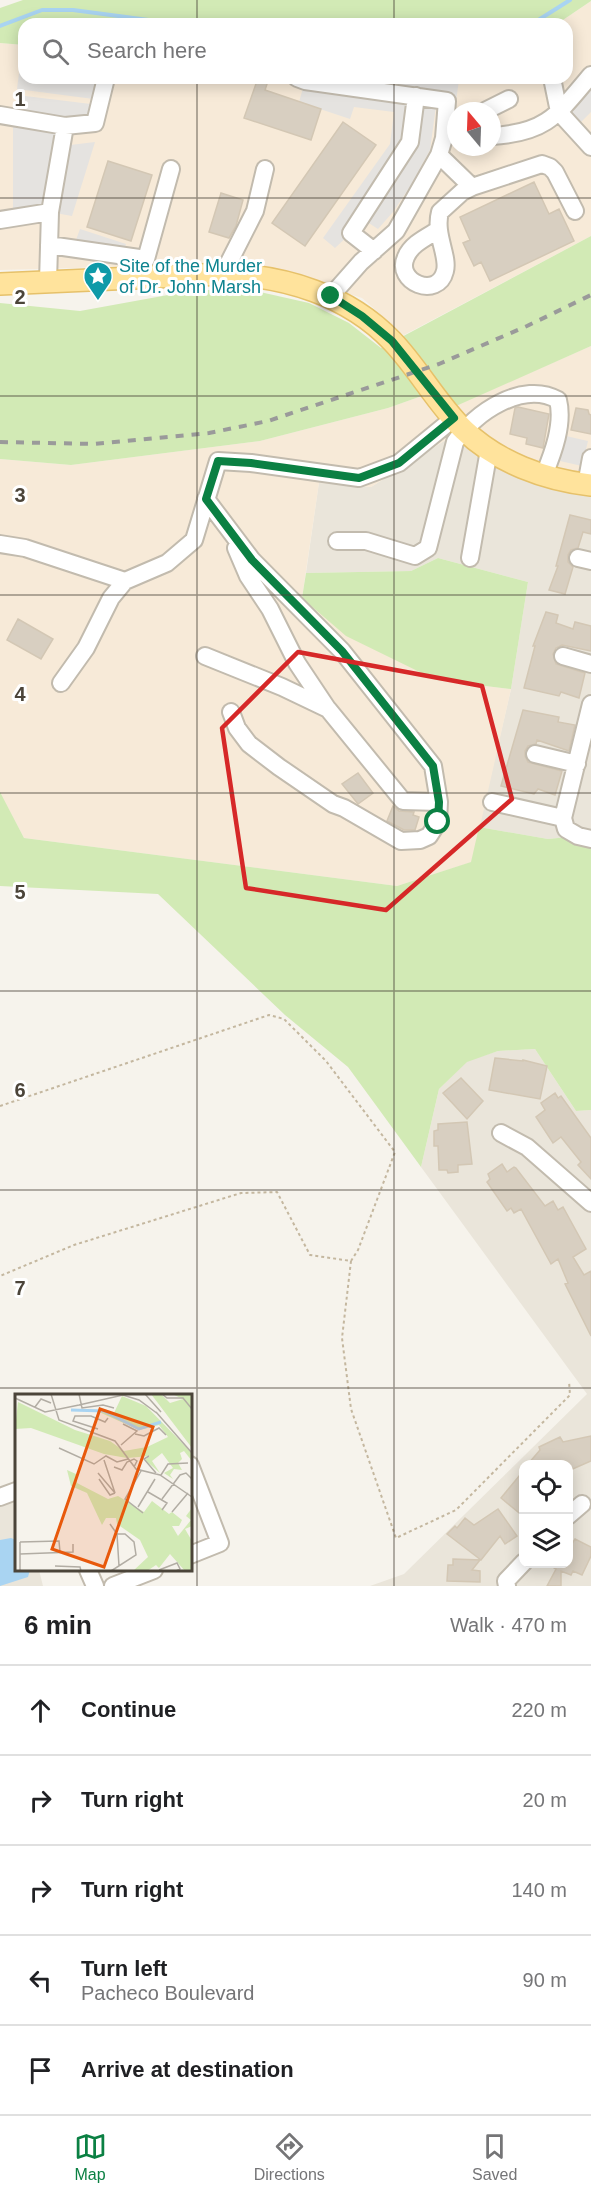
<!DOCTYPE html>
<meta charset="utf-8">
<style>
body{margin:0;font-family:Arial,sans-serif;background:#f6f6f6;color:#202124}
.controls{position:absolute;right:18px;bottom:18px;display:grid;overflow:hidden;border-radius:12px;box-shadow:0 3px 15px #0003}
.controls button{width:54px;height:54px;display:grid;place-items:center;padding:0;border:0;border-bottom:2px solid #e0e0e0;background:#fff;color:#202124;font:30px sans-serif}
.compass{position:absolute;left:447px;top:102px;width:54px;height:54px;border-radius:50%;background:#fff;box-shadow:0 3px 15px #0003;rotate:341deg}
.stop{position:absolute;width:18px;height:18px;margin:-14px;border:4px solid #0b8043;border-radius:50%;background:#fff}
.stop.end{background:#0b8043;border-color:#fff;box-shadow:0 2px 6px #0008}
.list{margin:0;padding:0;list-style:none}
h2{display:flex;justify-content:space-between;align-items:center;height:78px;margin:0;padding:0 24px;font-size:26px}
h2 small{font-size:20px;font-weight:400;color:#757577}
.list li{display:grid;grid-template-columns:39px 1fr auto;gap:18px;align-items:center;box-sizing:border-box;height:90px;padding:0 24px;border-top:2px solid #e0e0e0}
.list b{display:block;font-size:22px;white-space:nowrap}
.list p{margin:0;font-size:20px;white-space:nowrap;color:#757577}
.list em{font-size:20px;font-style:normal;color:#757577}
.icon{flex:none;width:33px;height:33px;fill:none;stroke:currentColor;stroke-width:2;stroke-linecap:round;stroke-linejoin:round}
.map{position:relative;flex:none;width:591px;height:1586px;overflow:hidden}
.search{position:absolute;background:#fff;box-shadow:0 3px 15px #0003;left:18px;right:18px;top:18px;height:66px;display:flex;align-items:center;gap:15px;box-sizing:border-box;padding:0 21px;border-radius:18px;color:#757577;font-size:22px}
.sheet{height:528px;background:#fff}
nav{display:flex;justify-content:space-around;align-items:center;box-sizing:border-box;height:84px;border-top:2px solid #e0e0e0;background:#fff;font-size:16px;color:#757577}
nav a{display:grid;justify-items:center;gap:3px}
nav .on{color:#0b8043}
.map>svg:first-child{display:block}
</style>
<div class="map">
<svg width="591" height="1586" viewBox="0 0 591 1586">
<rect width="100%" height="100%" fill="#f6f3ec"/>
<!-- residential -->
<path fill="#eae5da" fill-rule="evenodd" d="M463,429L591,485V839L578,836L548,839L479,827L511,689L528,582L438,558L411,571L306,573L319,482L371,487Z
M535,1049L576,1111L591,1110V1586H370L404,1574L587,1394L421,1167L439,1089L467,1061L498,1051ZM524,1464H568V1564H524Z
M16,1493V1570H39L43,1586H0V1499Z"/>
<!-- commercial -->
<path fill="#f7ead8" fill-rule="evenodd" d="M591,1V236L404,335L362,298L254,263L0,270V43L24,45V78H441L468,81L473,78H567V24H557ZM456,111H492V147H456Z
M591,346V485L568,483L463,429L371,487L319,483L302,598L436,680L511,689L472,862L397,886L24,838L0,793V459L71,465L260,441L388,408L433,392L447,409Z"/>
<!-- green -->
<path fill="#d2eab5" d="M23,0H591V1L557,24H24V45L0,43V8Z
M591,236V346L447,410L433,392L388,408L260,441L71,465L0,459V303L80,311L168,295L208,290L260,292L309,303L349,323L381,348Z
M438,558L528,582L511,689L436,680L346,636L302,598L306,573L411,571Z
M0,792L24,838L397,886L471,862L479,827L548,839L578,836L591,839V1110L576,1111L535,1049L498,1051L467,1062L439,1089L421,1167L348,1067L285,1015L158,894L0,886Z"/>
<!-- parking -->
<path fill="#e5e3e0" d="M22,50H24V78H106L101,100L17,89Z
M591,75V112L580,123L564,106Z
M330,78H441L459,80L456,101L437,99L430,150L411,185L393,212L378,229L361,218L351,233L335,248L323,238L390,144L394,112L354,107L350,119L299,102L305,81Z
M17,95L99,105L95,123L65,126L62,146L95,142L72,216L50,212L13,218V117Z
M80,229L126,244L122,256L73,248Z
M566,436L588,441L582,466L560,461Z"/>
<!-- water -->
<path fill="#a9d4f2" d="M11,1538L16,1540V1570H30L28,1577L0,1586V1540Z"/>
<g fill="none" stroke-linecap="round" stroke-linejoin="round">
<!-- stream -->
<path stroke="#a9d4f2" stroke-width="4" d="M532,24L570,0
M0,26L42,10H73L179,24"/>
</g>
<!-- building -->
<path fill="#d8cfc1" stroke="#d3c7b4" stroke-width="1.5" d="M258,78H269L265,90L321,109L311,140L244,118Z
M343,122L376,145L305,246L272,223Z
M108,161L152,175L131,241L87,227Z
M534,182L549,214L559,209L574,241L490,281L481,262L474,266L463,243L470,240L460,217Z
M221,193L243,200L236,226L229,238L209,232Z
M518,407L549,414L543,448L526,444L527,438L510,434L515,408Z
M576,408L588,410L589,414L591,415V434L571,430Z
M570,515L591,520V534L583,532L578,548L571,550L568,555V562L573,567L565,594L549,590L558,566H556Z
M546,612L558,615L556,623L573,629L575,622L591,626V651L562,645L556,648L553,654L556,664L585,673L579,698L561,692L559,696L524,688L535,646H533Z
M18,619L53,639L41,659L7,640Z
M523,710L559,717L558,722L575,725L569,751L537,740L536,744L528,746L525,751V756L528,762L562,771L555,795L538,789L534,794L501,786Z
M358,773L373,793L358,804L342,784Z
M393,806L399,811L414,812L413,815L419,817L415,830H404L387,821Z
M495,1058L523,1061V1060L547,1066L540,1099L489,1090Z
M461,1078L483,1101L467,1119L443,1093Z
M555,1093L558,1098L561,1096L591,1138V1179L578,1165L581,1162L561,1137L553,1143L536,1117L545,1110L541,1103Z
M467,1122L472,1164L458,1165V1172L448,1173L447,1170H439L438,1146H434V1131L438,1130V1124Z
M502,1164L507,1172L514,1167L516,1168L545,1206L553,1201L558,1210L563,1207L586,1249L573,1257L584,1275L591,1271V1336L565,1284L568,1283L558,1259L551,1264L521,1209L514,1213L511,1208L507,1211L487,1182L490,1179L488,1174Z
M591,1436V1461L568,1471V1464H528L540,1450L539,1447L560,1437L563,1442Z
M524,1470V1517L501,1498Z
M498,1509L517,1536L505,1544L500,1536L481,1560L447,1534L455,1526L457,1528L465,1518L474,1525Z
M575,1539L591,1547V1556L582,1575L573,1571L571,1575L561,1571V1586H547L556,1569L546,1563H568V1550Z
M453,1559L480,1560L472,1570L480,1571V1582L447,1581L448,1565H453Z"/>
<g fill="none" stroke-linecap="round" stroke-linejoin="round">
<!-- minor casing -->
<g stroke="#c2bbae" stroke-width="20">
<path id="minor" d="M297,78L305,81L447,101L444,138L439,155L396,231L361,262L331,296
M552,78L559,112L591,147
M485,111L509,99
M0,115L65,126L95,123L106,78
M492,136C547,133 558,114 591,75
M439,155L472,187L542,164L550,167L555,172L575,211
M0,220L50,212
M438,230C427,237 411,244 406,257C394,282 438,300 445,271C449,256 434,234 440,212L462,192L472,187
M49,245L146,259L171,169
M374,251L351,233L410,142L416,96
M223,274L255,211L265,169
M48,282L50,212L65,126
M586,485L591,458
M337,541H366L415,556L428,548L455,442C474,413 523,380 558,400C564,424 553,453 544,475
M0,544L25,548L125,581L167,563L194,540L218,461L251,463L359,478L399,463L454,418
M236,548L248,576L270,609L297,663L327,708
M470,558L489,450
M578,558L591,561
M205,656L282,687L328,709L403,801L439,802L433,766L342,651L252,560L206,499
M563,656L591,664
M61,683L86,648L111,598L125,581
M591,704L563,818L566,829L578,836L591,839
M231,712L237,728L249,744L279,767L333,804L344,808L401,841L420,840L429,836L438,822L439,802
M535,754L577,764
M492,802L563,818
M501,1133L527,1147L591,1203
M190,1465L220,1543L190,1555
M0,1497L16,1491
M568,1516L582,1504
M88,1570L95,1586
M113,1586L154,1570
M507,1586L506,1581L524,1562"/>
</g>
<!-- major casing -->
<g stroke="#e6c16a" stroke-width="24">
<path id="major" d="M0,284L223,274C285,276 348,295 392,341C418,368 437,404 464,430C497,462 545,480 591,485"/>
</g>
<!-- path -->
<path stroke="#c4b79f" stroke-width="2" stroke-dasharray="3 3" stroke-linecap="butt" d="M0,1106L269,1015L284,1019L326,1061L395,1152L358,1250L351,1261L310,1255L277,1192L241,1193L74,1245L0,1276
M351,1261L342,1338L351,1409L396,1538L456,1510L570,1395L569,1381"/>
<!-- minor -->
<use href="#minor" stroke="#fff" stroke-width="16"/>
<!-- major -->
<use href="#major" stroke="#ffe39c" stroke-width="21"/>
<!-- rail -->
<path stroke="#9a9a9a" stroke-width="4" stroke-dasharray="8 8" stroke-linecap="butt" d="M0,442L94,444L209,433L268,421L439,364L527,326L591,295"/>
</g>
<g fill="none" stroke-linecap="round" stroke-linejoin="round">
<!-- route -->
<path stroke="#0b8043" stroke-width="8" d="M331,296L362,316L392,341L454,418L399,463L359,478L251,463L218,461L206,499L252,560L342,651L433,766L439,802L438,822"/>
</g>
<!-- marked area -->
<path fill="none" stroke="#d62828" stroke-width="4.5" stroke-linejoin="round" d="M298,652L482,686L512,799L386,910L246,888L222,728Z"/>
<!-- grid -->
<path fill="none" stroke="#4b4439" stroke-width="1.5" stroke-opacity="0.55" d="M197,0V24M394,0V24M197,78V1586M394,78V1586M0,198H591M0,396H591M0,595H591M0,793H591M0,991H591M0,1190H591M0,1388H591"/>
<!-- icons -->
<defs>
<g id="sight-pin" transform="scale(1.5)"><path d="M0 17L-7.5 6A9.5 9.5 0 1 1 7.5 6Z" fill="#0f9aa8" stroke="#fff"/><path d="M0-6L1.8-2.2L6-1.7L2.9 1.2L3.7 5.4L0 3.3L-3.7 5.4L-2.9 1.2L-6-1.7L-1.8-2.2Z" fill="#fff"/></g>
</defs>
<g fill-rule="evenodd">
<use href="#sight-pin" x="98" y="276"/>
</g>
<g text-anchor="middle" dominant-baseline="central" stroke-width="6" stroke-linejoin="round" paint-order="stroke">
<!-- culture labels -->
<g font-size="18" fill="#0d838f" stroke="#fff" text-anchor="start">
<text x="119" y="266">Site of the Murder<tspan x="119" dy="21">of Dr. John Marsh</tspan></text>
</g>
</g>
<!-- overview -->
<g transform="translate(15 1394)">
<rect width="177" height="177" fill="#f6f3ec"/>
<path d="M136,0H146L155,9L168,5L157,0H177V54ZM107,2L131,12L177,59V67L169,57L165,59L167,65L163,69L167,76L159,75L155,81L158,85L149,79L158,74L147,59L137,67L145,79L130,66L135,62L112,64L89,60L16,34L0,35L3,8L60,36L95,47L109,57L132,53L153,43L144,31L124,36L84,18L53,16L99,19ZM52,76L61,80L62,89L93,105L103,102L129,118L137,107L154,120L157,118L167,126L164,132H157L163,142L176,126L171,122L177,114V132L170,135L177,147V177H170L155,160L144,174L141,171L132,177H118L133,163L125,146L102,130L101,124H91L87,131L72,99L56,92Z" fill="#d2eab5"/>
<path fill="none" stroke="#a9d4f2" stroke-width="3" d="M56,16L89,17L124,35L146,28"/>
<path fill="none" stroke="#b2ada4" stroke-width="1.5" d="M36,0L44,26L100,47L121,75L145,81L177,103M64,0L67,14L88,11L99,14M130,0L146,18M147,0L152,4H168L177,15M0,4L30,18L64,11M64,11L108,1L124,6L143,20M20,13L26,5L36,9M141,18L177,59M83,35L58,27L60,22H76L90,28L93,24M120,40L129,42L144,34L151,41M106,51L122,37L108,30M44,54L79,70L91,62L102,68L113,65M134,62L129,65L141,79M99,73L107,76L112,68L119,65L122,67L119,73M126,77L110,105L128,119M83,79L100,99L89,66M146,81L153,70L173,69M84,85L95,101L100,99M133,98L152,109L147,116M147,105L165,81L171,79L177,85M123,113L140,85M157,118L173,99M95,130L102,140L104,172M5,148L44,147L45,158M5,148V177M5,160L58,158V150M40,172L65,173L66,177M144,176L162,169L165,175L161,177M96,177L121,161L119,148L110,140H102"/>
<path fill="#e8590c" fill-opacity="0.15" stroke="#e8590c" stroke-width="3" d="M85,15L138,33L89,173L37,155Z"/>
<rect width="177" height="177" fill="none" stroke="#4b4439" stroke-width="3"/>
</g>
<g font-size="20" text-anchor="middle" font-weight="bold" fill="#4b4439" stroke="#fff" stroke-width="6" stroke-linejoin="round" paint-order="stroke">
<text x="20" y="106">1</text>
<text x="20" y="304">2</text>
<text x="20" y="502">3</text>
<text x="20" y="701">4</text>
<text x="20" y="899">5</text>
<text x="20" y="1097">6</text>
<text x="20" y="1295">7</text>
</g>
</svg>
<div class="controls">
<button><svg class="icon" aria-label="locate" viewBox="0 0 24 24"><circle cx="12" cy="12" r="6"/><path d="M12 2v4M12 18v4M2 12h4M18 12h4"/></svg></button>
<button><svg class="icon" aria-label="layers" viewBox="0 0 24 24"><path d="M12 4l9 5-9 5-9-5zM3 14l9 5 9-5"/></svg></button>
</div>
<svg class="compass" viewBox="-18 -18 36 36"><path d="M0-13l5 13h-10z" fill="#e53935"/><path d="M0 13l5-13h-10z" fill="#757577"/></svg>
<div class="stop" style="left:438px;top:822px"></div>
<div class="stop end" style="left:331px;top:296px"></div>
<div class="search"><svg class="icon" aria-label="search" viewBox="0 0 24 24"><circle cx="10" cy="10" r="6"/><path d="M15 15l6 6"/></svg>Search here</div>
</div>
<section class="sheet">
<h2>6 min<small>Walk · 470 m</small></h2>
<ul class="list">
<li><svg class="icon" aria-label="ahead" viewBox="0 0 24 24"><path d="M12 20V5M6 11l6-6 6 6"/></svg><div><b>Continue</b></div><em>220 m</em></li>
<li><svg class="icon" aria-label="right" viewBox="0 0 24 24"><path d="M7 20v-9h11M14 6l5 5-5 5"/></svg><div><b>Turn right</b></div><em>20 m</em></li>
<li><svg class="icon" aria-label="right" viewBox="0 0 24 24"><path d="M7 20v-9h11M14 6l5 5-5 5"/></svg><div><b>Turn right</b></div><em>140 m</em></li>
<li><svg class="icon" aria-label="left" viewBox="0 0 24 24"><path d="M17 20v-9H6M10 6l-5 5 5 5"/></svg><div><b>Turn left</b><p>Pacheco Boulevard</p></div><em>90 m</em></li>
<li><svg class="icon" aria-label="arrive" viewBox="0 0 24 24"><path d="M6 21V4h12l-3 4 3 4H6"/></svg><div><b>Arrive at destination</b></div></li>
</ul>
</section>
<nav>
<a class="on"><svg class="icon" aria-label="map" viewBox="0 0 24 24"><path d="M3 6l6-2 6 2 6-2v14l-6 2-6-2-6 2zM9 4v14M15 6v14"/></svg>Map</a>
<a><svg class="icon" aria-label="directions" viewBox="0 0 24 24"><path d="M12 3l9 9-9 9-9-9zM9 14v-3h6M13 9l2 2-2 2"/></svg>Directions</a>
<a><svg class="icon" aria-label="saved" viewBox="0 0 24 24"><path d="M7 4h10v16l-5-4-5 4z"/></svg>Saved</a>
</nav>
